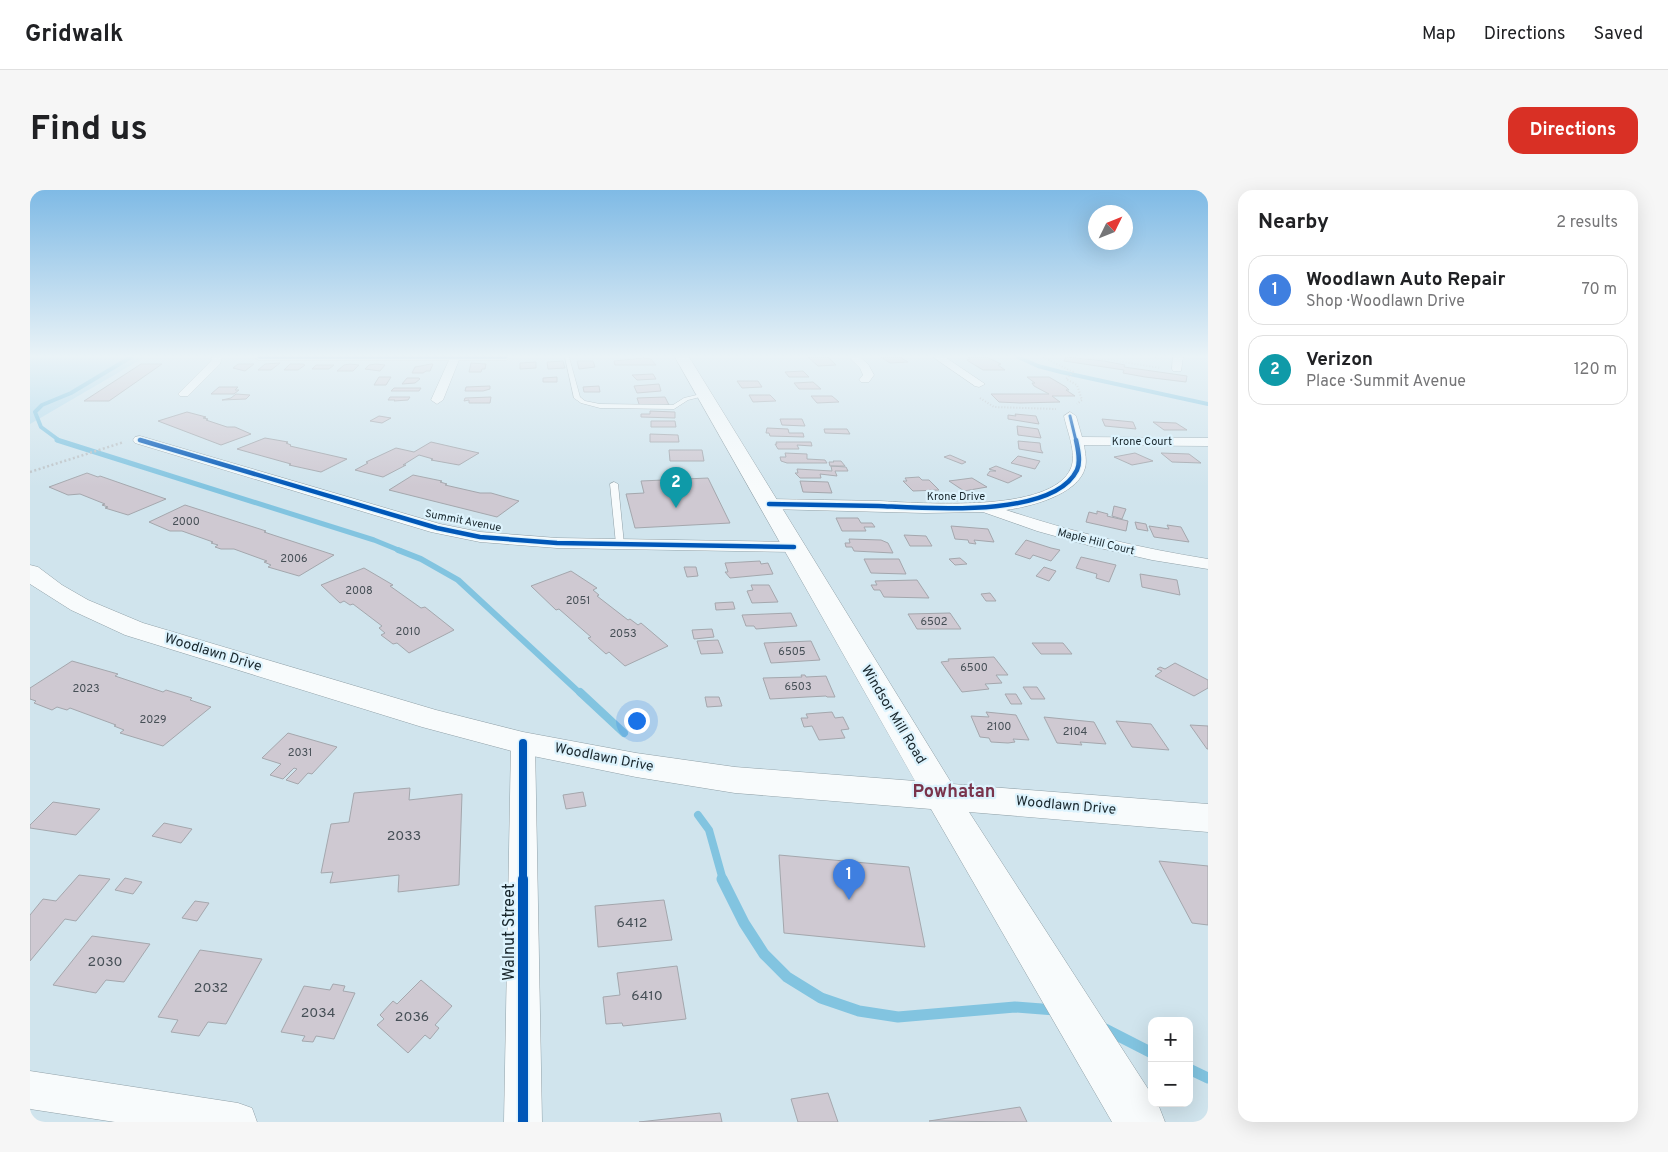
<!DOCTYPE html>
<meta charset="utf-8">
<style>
body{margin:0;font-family:Overpass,sans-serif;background:#f6f6f6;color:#202124}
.controls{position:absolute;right:15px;bottom:15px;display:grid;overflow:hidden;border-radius:10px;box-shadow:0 5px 20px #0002}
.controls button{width:45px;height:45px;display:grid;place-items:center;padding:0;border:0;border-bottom:1px solid #e0e0e0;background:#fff;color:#202124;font:25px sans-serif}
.compass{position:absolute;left:1058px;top:15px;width:45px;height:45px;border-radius:50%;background:#fff;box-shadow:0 5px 20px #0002;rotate:47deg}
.you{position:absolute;left:606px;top:530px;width:18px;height:18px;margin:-12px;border:4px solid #fff;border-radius:50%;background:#1a73e8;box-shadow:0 0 0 8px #1a73e833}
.badge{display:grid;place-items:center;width:32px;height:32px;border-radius:50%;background:#d93025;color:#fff;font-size:16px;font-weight:700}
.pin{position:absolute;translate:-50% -41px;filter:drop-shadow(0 1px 2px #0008)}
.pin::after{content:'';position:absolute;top:26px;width:18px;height:15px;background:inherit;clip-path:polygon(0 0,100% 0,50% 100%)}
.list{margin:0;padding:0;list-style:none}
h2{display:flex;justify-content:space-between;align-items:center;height:65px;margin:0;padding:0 20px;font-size:21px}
h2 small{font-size:16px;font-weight:400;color:#757577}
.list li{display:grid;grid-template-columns:32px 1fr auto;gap:15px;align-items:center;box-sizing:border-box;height:70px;margin:0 10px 10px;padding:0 10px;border:1px solid #e0e0e0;border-radius:15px}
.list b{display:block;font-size:19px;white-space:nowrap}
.list p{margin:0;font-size:16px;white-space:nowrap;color:#757577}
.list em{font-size:16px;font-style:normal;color:#757577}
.map{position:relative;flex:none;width:1178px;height:932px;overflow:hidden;border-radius:15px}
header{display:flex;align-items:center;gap:30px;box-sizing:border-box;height:70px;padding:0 25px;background:#fff;border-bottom:1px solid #e0e0e0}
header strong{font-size:24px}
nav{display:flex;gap:28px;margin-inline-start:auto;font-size:18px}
.intro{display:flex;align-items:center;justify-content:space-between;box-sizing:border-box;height:120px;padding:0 30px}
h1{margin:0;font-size:35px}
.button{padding:12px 22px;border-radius:15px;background:#d93025;color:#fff;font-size:18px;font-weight:700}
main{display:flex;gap:30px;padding:0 30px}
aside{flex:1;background:#fff;border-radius:15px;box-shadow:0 5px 20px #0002}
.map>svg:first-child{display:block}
</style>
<header>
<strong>Gridwalk</strong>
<nav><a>Map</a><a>Directions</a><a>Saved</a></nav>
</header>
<div class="intro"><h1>Find us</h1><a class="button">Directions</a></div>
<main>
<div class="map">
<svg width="1178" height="932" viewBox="0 0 1178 932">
<rect width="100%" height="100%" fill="#d0e4ed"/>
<!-- green -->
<path fill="#b4daeb" d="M0,167H115L0,234Z"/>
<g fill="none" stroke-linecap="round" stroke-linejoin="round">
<!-- stream-far4 -->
<path stroke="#82c4e0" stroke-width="4" d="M988,167L1008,176L1031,182L1178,214
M30,251L11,237L5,222L12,215L41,203L101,167"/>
<!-- stream-far3 -->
<path stroke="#82c4e0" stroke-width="5" d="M27,250L344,350L371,361"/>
<!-- stream-far2 -->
<path stroke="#82c4e0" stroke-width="6" d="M368,360L391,369L428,390L551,504"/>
<!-- stream-far1 -->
<path stroke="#82c4e0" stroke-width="8" d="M550,502L594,543
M668,625L679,640L693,690"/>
<!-- stream -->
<path stroke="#82c4e0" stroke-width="11" d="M692,689L714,733L734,764L757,787L791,808L829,821L868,827L985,817L1025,820
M1075,839L1122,863
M1159,879L1178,888"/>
</g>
<!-- building -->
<path fill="#cfc9d2" stroke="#a4a7ad" d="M778,167H798L806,175L788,176Z
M851,167H870L878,172L860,173Z
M938,167H957L971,174L968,175L975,180H953L940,172L937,170L940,169Z
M1036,167L1074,171L1095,175L1094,177L1157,186L1156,192L1115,187L1093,183L1094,180L1034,171Z
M613,168L621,169L626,175H585L584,171Z
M533,171L535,178L518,179L517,172Z
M547,171H563L565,177L549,179Z
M506,172V178L490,179V173Z
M250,173L241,180H228L235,174Z
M441,173L456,174L455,179H452L451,182H439Z
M111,174H132L79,211H54Z
M208,174H224L215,181L203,178Z
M260,174H273L275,175L268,180H254Z
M320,174L329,175L323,181H307L314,175Z
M346,174L355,175L350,181L335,179L339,175Z
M401,174H403L400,181H396L393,183H382L385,177Z
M286,175H304L299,179H282Z
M773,181L779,187H759L755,182Z
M623,184L626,189L607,190L602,185Z
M349,187H361L356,195H344Z
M527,187V192H513V188Z
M997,187H1019L1036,197L1039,200H1036L1045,206H1022L1030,212L990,213L969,212L961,204H1019L1004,196L1002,193H1005Z
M377,188H389L390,189L385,193L372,194Z
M707,191H728L732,197L712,198Z
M783,192L791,199H769L764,193Z
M629,194L631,201L607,203L604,196Z
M460,196V199L453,201H435L436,197Z
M569,196L570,202H554L553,197Z
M189,197H208L205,200H209L204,204H181Z
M364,198H391L389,201H361Z
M206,204L220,205L216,209L192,210L201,208Z
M719,205H740L746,211L723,212Z
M781,206H802L809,212L787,213Z
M360,207H380L378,210L364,211L365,210H358Z
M461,207L460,213H439V210L434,211L435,208Z
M635,207L639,215L610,217L607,208Z
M620,221L645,222V228L611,227V224H620Z
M157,222L176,227L173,228L178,229L176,230L197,237H205L221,244L191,255L128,231Z
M985,224L1006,226L1009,234L978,229V225L986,226Z
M349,226L361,228L352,233L340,231Z
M750,229H772L775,236L752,235Z
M1072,229L1103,232L1106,239L1075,236Z
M621,231H645L646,237H621Z
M1123,232L1146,233L1157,240H1134Z
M987,236L1008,239L1011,248L988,245Z
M737,238L758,239L759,243H773L774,247L740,246L739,243H736Z
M794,239H817L820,244L795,243Z
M620,244L648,245L649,252H620Z
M235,248L258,252L256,253L261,255L260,256L317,269L291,282L259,275L261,274L207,259Z
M988,251L1010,253L1011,260L1013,263L989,259Z
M401,252L449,263L429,275L401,270L403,269L389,265L373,275H376L353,287L325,280L338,273L336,272L366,258L384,262Z
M746,252H781L782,256L767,255L769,259H748L745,254H747Z
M639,260H672L674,271H640Z
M755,263L777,264V269L795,270L797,273H757L751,271L750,267H756Z
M1105,263L1123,271L1102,275L1084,267Z
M1131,263L1159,264L1171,273L1142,272Z
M920,265L936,272L932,274L914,267Z
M988,266L1010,271L1005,279L981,273Z
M803,271H811L815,276H800L799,272H804Z
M801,276L816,277L818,281H805L807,286L790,284L791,288H770L765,283H768L767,279L802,281Z
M966,276L992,286L978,293L957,285L960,281H966L959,279Z
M57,283L68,287L70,286L136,309L98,325L75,318L78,317L72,315L75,314L50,304L38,305L19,297Z
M383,285L412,291L410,292L417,294L415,295L450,303H461L489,311L467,327L359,300Z
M889,287L892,290H899L909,300L883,301L873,291H877L875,288Z
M678,288L700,333L605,338L596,304L614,303L611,291Z
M942,288L957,297L934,301L919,291Z
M770,291L798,292L802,303L773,302Z
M155,315L236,341L234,342L304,365L269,386L238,377L241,375L234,372L237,371L204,359H191L185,357L188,355L181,353L183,352L152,341H140L119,332Z
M1084,316L1096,319L1092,329L1082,326Z
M1067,321L1078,324L1077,326L1098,331L1096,341L1056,332L1059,322L1067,324Z
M806,328H828L831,333H842L845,337H834L836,341H812Z
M1105,332L1116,334L1118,341L1107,339Z
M1137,335L1151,337L1159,352L1124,347L1119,336L1139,339Z
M921,336L958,339L964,352L944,350L946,354L939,353L938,350L925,349Z
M874,345L896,346L902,356H880Z
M819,349L851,350L858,353L863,363L824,361L822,357H816L815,353H820Z
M996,350L1021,358L1030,360L1021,371L1003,365L1000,369L985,364Z
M1051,367L1086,375L1079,392L1066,388L1067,384L1046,378Z
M930,368L937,374L925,375L919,369Z
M834,369H869L876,384L841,383Z
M730,371L731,374L738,373L743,384L700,388L695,382H698L695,373Z
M654,377H666L668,386L657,387Z
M1014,377L1026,381L1019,391L1006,386Z
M334,378L363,395L360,396L391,418L395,417L424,440L379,463L367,453L363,454L351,445L355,443L349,438L352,436L323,414L320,415L314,411L310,413L291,395Z
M541,381L567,398L563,400L569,405L567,406L598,430L600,429L608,435L611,433L638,456L595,476L579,462L576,464L558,448L561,447L529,419L526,420L501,396Z
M1110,384L1147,390L1150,405L1112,397Z
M887,390L899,408L854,407L850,400H844L841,395H847L845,391Z
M721,395H739L748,412L722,413L717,401L723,400Z
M960,403L966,411H956L951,404Z
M703,412L705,419L686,420L685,413Z
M761,423L767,436L726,439L724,436H716L712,425Z
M920,423L931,439H887L878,424Z
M682,439L684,447L664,449L662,440Z
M688,450L693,463L671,464L667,451Z
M781,451L790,470L741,473L734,453Z
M1002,453H1033L1042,464H1011Z
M964,467L978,485H966L972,493L955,494L959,499L932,502L911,472L919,471L918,469Z
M42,471L88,484L85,486L133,502L136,500L162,508L160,510L181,517L133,556L90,543L94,540L84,536L86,535L40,518L37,520L27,517L22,520L4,513L6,511L0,509V498Z
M1145,473L1178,490V498L1164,506L1125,486L1132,481L1127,479L1130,477L1135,479Z
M771,485H775L776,487L796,486L805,507H797L796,506L740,509L733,488L772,487Z
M993,497H1007L1015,509H1001Z
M975,504H986L992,514H981Z
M675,507H689L692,516L677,517Z
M802,522L805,528L813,527L819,539L811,540L815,548L789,550L782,536L774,537L771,528H778L776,524Z
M956,522L986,525L999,550L983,549L985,552L978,553L961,552L959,548L950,547L941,526L959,527Z
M1014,527L1064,532L1076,554L1050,552L1052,555L1027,553Z
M1086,531L1121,534L1139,560L1102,557Z
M1160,535L1178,536V559H1177Z
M258,543L307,557L282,584L278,583L268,594L256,590L267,579L264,578L253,589L240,585L251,574L232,568Z
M380,598L379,610L432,604L429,695L368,702L369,685L300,693L303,682L291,683L301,634L319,632L324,603Z
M553,602L556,616L536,619L533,605Z
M23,612L70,619L46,645L0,638V635Z
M134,633L162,639L151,653L122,646Z
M749,665L879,677L895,757L754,743Z
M1129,671L1178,676V735L1162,733Z
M49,685L80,689L46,731L35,729L0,771V725L13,709L26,711Z
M95,688L112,692L103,704L85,700Z
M634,710L642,750L568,757L565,716Z
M165,711L179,713L167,731L152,728Z
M62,746L120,754L94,792L76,790L66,803L23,795Z
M170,760L232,769L196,834L178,832L169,846L141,842L148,830L128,827Z
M647,776L656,829L593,836L592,833L576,834L573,807L590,805L587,783Z
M391,790L422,816L405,835L409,838L400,849L395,845L378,863L347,835L354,829L350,825L363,811L367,814Z
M303,794L315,796L313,801L325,803L304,849L286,846L283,852L272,851L275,846L251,842L274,796L300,800Z
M798,903L808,932H768L761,909Z
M990,917L997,932L899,931Z
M690,923L692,932H609Z"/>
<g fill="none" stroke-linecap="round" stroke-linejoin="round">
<!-- lane casing -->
<g stroke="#91a1a8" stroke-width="1">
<path id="lane" d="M535,167H539L550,207L555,211L570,214L643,215L654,208L675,203L678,205L658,210L644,219L570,218L551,213L544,208Z
M584,292L588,294L594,354L590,356L586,354L580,294Z"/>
</g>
<!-- street casing -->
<g stroke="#91a1a8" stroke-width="1">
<path id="street" d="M182,167H192L190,174L158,206H150L148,204L181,171Z
M224,167H481L476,170H429L413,210L407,214L401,210L419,170H229Z
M819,167H830L838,174L844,185L839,192H831L829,190L833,185L830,178Z
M903,167H915L955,194L949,197L945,196Z
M1143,167H1153L1151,181H1143L1142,179Z
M1040,222L1046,226L1052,247L1178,248V256L1054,255C1055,262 1057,271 1055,278C1048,305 999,317 976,320C1042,342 1109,358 1178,369V379L1122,370L1061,356L1007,341L953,322L895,323L739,319L733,317L731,314L733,311L739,309C776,310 813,310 849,311C890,313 1022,324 1041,278C1047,263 1037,241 1034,226Z
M110,246L410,334L450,342L527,348L764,352L770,353L773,357L770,361L764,362L527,358L450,352L401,342L105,253L103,250L105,247Z
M493,544L502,547L505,553L512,932H474L481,553L484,547Z
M0,881L208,913L222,918L227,932H85L0,919Z"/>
</g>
<!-- secondary casing -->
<g stroke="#91a1a8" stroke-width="1">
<path id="secondary" d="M645,167H659L922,594L1178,614V642L939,622L1122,905V913L1128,914L1135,932H1082L901,619L705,603L606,587L493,564L392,537L95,445L41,420L0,394V375L8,377L32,395L58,410L113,433L406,520L493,542L606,563L705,577L885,591Z"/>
</g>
<!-- path-far1 -->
<path stroke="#bdc3c7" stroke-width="2" stroke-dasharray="1 2" stroke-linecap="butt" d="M1013,167L1043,182L1036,189L1047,195L1052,210L1047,214
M1060,167L1131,178
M1122,167L1133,168
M950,208L964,217L1026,219"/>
<!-- path -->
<path stroke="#bdc3c7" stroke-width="2.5" stroke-dasharray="2 2.5" stroke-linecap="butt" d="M0,282L94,252"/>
<!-- lane -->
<use href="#lane" fill="#f8fbfc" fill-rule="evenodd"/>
<!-- street -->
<use href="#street" fill="#f8fbfc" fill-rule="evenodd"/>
<!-- secondary -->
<use href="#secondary" fill="#f8fbfc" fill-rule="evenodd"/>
<!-- cycleway-far3 casing -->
<g stroke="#ddf3fd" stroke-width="5">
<path id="cycleway-far3" d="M229,167H476
M1040,226L1046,251
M110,250L115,251"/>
</g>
<!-- cycleway-far2 casing -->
<g stroke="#ddf3fd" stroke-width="7">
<path id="cycleway-far2" d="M110,250L407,338L450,347L527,353L764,357
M739,314C776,315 813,315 849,316C895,318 1023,329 1047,280C1051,272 1048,259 1046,250"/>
</g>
<!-- cycleway-far1 casing -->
<g stroke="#ddf3fd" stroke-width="11">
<path id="cycleway-far1" d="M493,553V690"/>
</g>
<!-- cycleway casing -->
<g stroke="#ddf3fd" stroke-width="13">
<path id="cycleway" d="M493,689V932"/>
</g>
<!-- cycleway-far3 -->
<use href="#cycleway-far3" stroke="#0057b8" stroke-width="3"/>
<!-- cycleway-far2 -->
<use href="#cycleway-far2" stroke="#0057b8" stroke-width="4.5"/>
<!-- cycleway-far1 -->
<use href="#cycleway-far1" stroke="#0057b8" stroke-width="8"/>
<!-- cycleway -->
<use href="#cycleway" stroke="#0057b8" stroke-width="10"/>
</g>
<!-- sky -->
<linearGradient id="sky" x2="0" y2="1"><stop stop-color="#7fbae5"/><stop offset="0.56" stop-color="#eaf3f7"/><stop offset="1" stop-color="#eaf3f7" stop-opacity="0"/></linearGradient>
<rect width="1178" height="297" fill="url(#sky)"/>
<g text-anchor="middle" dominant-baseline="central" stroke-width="4.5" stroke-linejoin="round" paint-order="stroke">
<!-- far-street labels -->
<g font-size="11" fill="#18262c" stroke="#ddf3fd">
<text x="1112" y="252">Krone Court</text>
<text x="926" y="307">Krone Drive</text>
<text transform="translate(433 331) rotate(11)">Summit Avenue</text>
<text transform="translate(1066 352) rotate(14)">Maple Hill Court</text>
</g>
<!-- number labels -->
<g font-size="11" fill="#464f56">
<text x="156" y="332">2000</text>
<text x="264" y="369">2006</text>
<text x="329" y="401">2008</text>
<text x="548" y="411">2051</text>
<text x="904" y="432">6502</text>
<text x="378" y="442">2010</text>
<text x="593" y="444">2053</text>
<text x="762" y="462">6505</text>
<text x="944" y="478">6500</text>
<text x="768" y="497">6503</text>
<text x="56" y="499">2023</text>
<text x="123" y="530">2029</text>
<text x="969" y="537">2100</text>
<text x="1045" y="542">2104</text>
<text x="270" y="563">2031</text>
</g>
<!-- street labels -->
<g font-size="14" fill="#18262c" stroke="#ddf3fd">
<text transform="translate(183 463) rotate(17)">Woodlawn Drive</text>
<text transform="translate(863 525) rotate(59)">Windsor Mill Road</text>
<text transform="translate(574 568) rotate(11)">Woodlawn Drive</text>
<text transform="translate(1036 616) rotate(5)">Woodlawn Drive</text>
</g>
<!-- near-number labels -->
<g font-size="14" fill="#464f56">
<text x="374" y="646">2033</text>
<text x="602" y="733">6412</text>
<text x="75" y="772">2030</text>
<text x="181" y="798">2032</text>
<text x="617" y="806">6410</text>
<text x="288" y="823">2034</text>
<text x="382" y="827">2036</text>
</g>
<!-- near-street labels -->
<g font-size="16" fill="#18262c" stroke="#ddf3fd">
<text transform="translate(480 742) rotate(-90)">Walnut Street</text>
</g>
<!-- near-neighbourhood labels -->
<g font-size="18" font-weight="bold" fill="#79334b" stroke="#ddf3fd">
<text x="924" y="602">Powhatan</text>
</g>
</g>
</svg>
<div class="controls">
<button>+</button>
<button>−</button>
</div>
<svg class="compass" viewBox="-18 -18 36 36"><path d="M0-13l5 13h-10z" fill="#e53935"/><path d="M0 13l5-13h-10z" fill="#757577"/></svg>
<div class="you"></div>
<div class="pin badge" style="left:819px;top:710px;background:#3f7fe0">1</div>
<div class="pin badge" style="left:646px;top:318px;background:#0f9aa8">2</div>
</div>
<aside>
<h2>Nearby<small>2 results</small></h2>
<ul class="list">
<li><span class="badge" style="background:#3f7fe0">1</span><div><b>Woodlawn Auto Repair</b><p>Shop · Woodlawn Drive</p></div><em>70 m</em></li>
<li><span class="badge" style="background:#0f9aa8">2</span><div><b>Verizon</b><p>Place · Summit Avenue</p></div><em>120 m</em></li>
</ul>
</aside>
</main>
